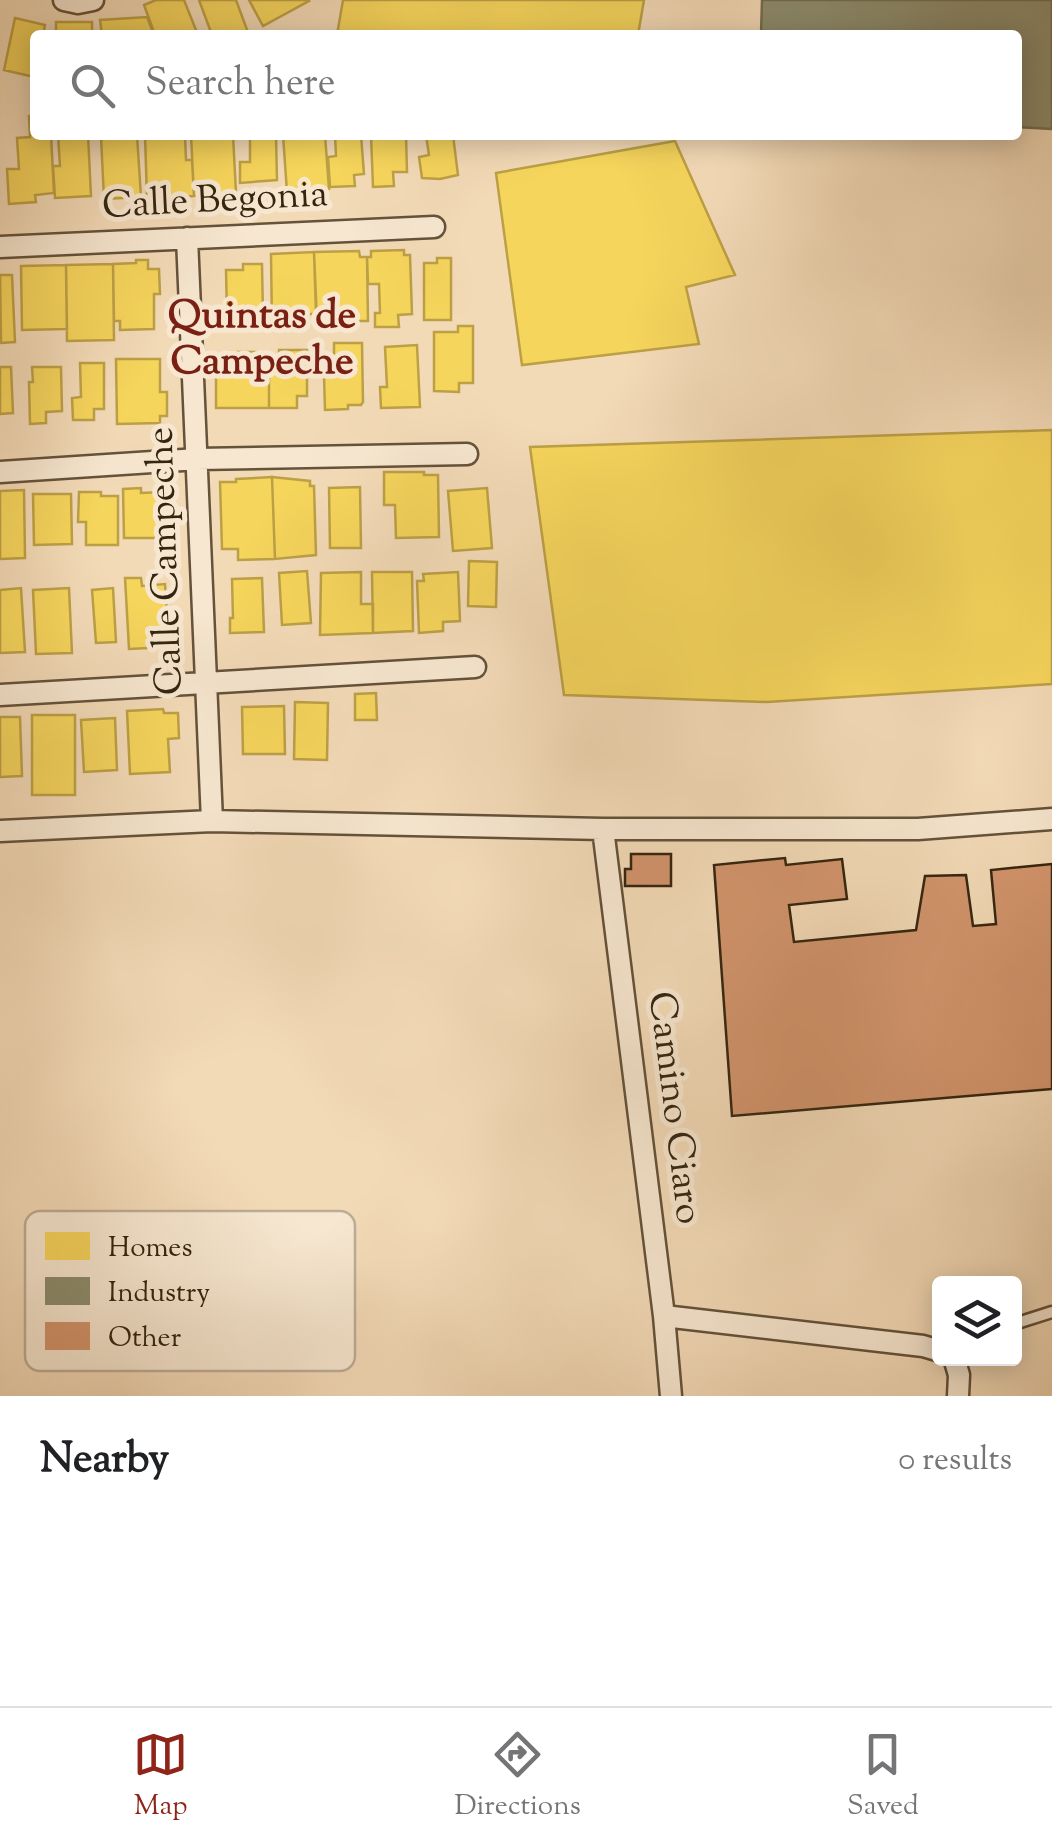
<!DOCTYPE html>
<style>
body{margin:0;font-family:"Sorts Mill Goudy",serif;background:#f2f2f2;color:#202124}
.controls{position:absolute;right:30px;bottom:30px;display:grid;overflow:hidden;border-radius:10px;box-shadow:0 5px 25px #0003}
.controls button{width:90px;height:90px;display:grid;place-items:center;padding:0;border:0;border-bottom:2px solid #e0e0e0;background:#fff;color:#202124;font:50px sans-serif}
.list{margin:0;padding:0;list-style:none}
h2{display:flex;justify-content:space-between;align-items:center;height:130px;margin:0;padding:0 40px;font-size:42px}
h2 small{font-size:32px;font-weight:400;color:#757577}
.icon{flex:none;width:55px;height:55px;fill:none;stroke:currentColor;stroke-width:2;stroke-linecap:round;stroke-linejoin:round}
.map{position:relative;flex:none;width:1052px;height:1396px;overflow:hidden}
.search{position:absolute;background:#fff;box-shadow:0 5px 25px #0003;left:30px;right:30px;top:30px;height:110px;display:flex;align-items:center;gap:25px;box-sizing:border-box;padding:0 35px;border-radius:10px;color:#757577;font-size:38px}
.sheet{height:310px;background:#fff}
nav{display:flex;justify-content:space-around;align-items:center;box-sizing:border-box;height:140px;border-top:2px solid #e0e0e0;background:#fff;font-size:28px;color:#757577}
nav a{display:grid;justify-items:center;gap:5px}
nav .on{color:#8f2418}
.map>svg:first-child{display:block}
</style>
<div class="map">
<svg width="1052" height="1396" viewBox="0 0 1052 1396">
<rect width="100%" height="100%" fill="#f3dab7"/>
<filter id="stains"><feTurbulence type="fractalNoise" baseFrequency=".002" numOctaves="4"/><feColorMatrix values="0 0 0 0 .2 0 0 0 0 .09 0 0 0 0 .02 0 0 0 .5 -.17"/></filter>
<radialGradient id="worn" r=".72"><stop offset=".6" stop-color="#630" stop-opacity="0"/><stop offset="1" stop-color="#630" stop-opacity=".3"/></radialGradient>
<!-- homes -->
<path fill="#f6d55c" stroke="#bca045" stroke-width="2.5" d="M156,0H184L198,35H155L144,5Z
M199,0H236L249,35H212Z
M249,0H308L309,1L263,26Z
M343,0H644L638,35H337Z
M147,17L154,35H102L100,20Z
M15,18L45,25L43,35H35L34,77L4,70Z
M56,22H92V35H56Z
M35,115V135H51L54,193L35,195L36,202L9,204L7,169H19L17,138L30,137L29,116Z
M58,135H88L91,196L55,198L53,166H60Z
M137,135L141,197L104,199L101,137Z
M145,135H185L186,160H192L194,196L147,199Z
M191,135H233L236,193L194,196Z
M250,135H276L277,180L240,183V162H250Z
M283,135H325L329,189L287,192Z
M335,135H361L364,174L354,175L355,186L330,187L328,157L336,156Z
M371,135H406L407,172H393L394,186L373,187Z
M426,135H453L458,175L440,179L422,178L419,157L429,155Z
M675,141L735,275L686,287L699,344L522,365L496,173Z
M404,250V255H410L412,314L398,315L399,327H375V313H380L379,284H368L367,257H371V251Z
M359,251L360,257H367L368,321H317L314,252Z
M314,252L316,314H299V328H272L271,254Z
M437,258H451V320H424V263H437Z
M136,260H148V269H159L160,294H154V329L120,330V321H114L113,264L136,263Z
M113,264L114,340L67,341L66,265Z
M243,264H262L263,316L227,317L226,270H243Z
M66,265L67,329L22,330L21,266Z
M0,275H12L15,342L1,343Z
M458,326H473V383H459V392L434,391V332H458Z
M334,343H362L363,402L361,405H348V409L325,410L324,376H334Z
M417,345L420,407L381,408L380,387H387L385,347Z
M279,350H307V396H297V408H269V362H279Z
M231,352H257V362H269V408H216V366H231Z
M116,359H160V392H167V416H160V423L117,424Z
M80,363H104V409H94V420H73L72,398L81,397Z
M0,367H11L13,413L0,414Z
M32,367H61L62,411L46,412V423L30,424L29,382H33Z
M1052,430V684L767,702L564,695L530,447Z
M384,472H424V475H438L439,537L396,538L395,505H384Z
M272,477L310,481V486H314L316,555L275,559Z
M272,477L275,559L238,560V549H222L220,482H236V479Z
M360,487L361,548H330L329,488Z
M141,488V493L162,492L163,538H124L123,489Z
M487,488L492,548L453,551L448,491Z
M24,490L25,558L0,559V491Z
M79,492H101V496H118V545H86V522H78Z
M33,494H71L72,544L34,545Z
M469,561L497,562L496,607L468,606Z
M307,571L311,623L282,625L279,573Z
M361,572V604H373V633L320,635L321,573Z
M372,572H412L413,631L373,633Z
M458,572L460,621L443,622V631L419,633L417,581H424L423,574Z
M125,578H141L142,586L165,584L169,647L129,649Z
M262,578L264,632L230,633V618H233L232,579Z
M21,588L25,652L0,653V590Z
M69,588L72,653L36,654L33,590Z
M113,588L116,642L96,643L92,590Z
M376,693L377,720H355V694Z
M295,702L328,703L327,760L294,759Z
M284,706L285,754H243L242,707Z
M163,709L164,713H178L179,738L168,739L170,772L130,774L127,711Z
M32,715H75V795H32Z
M0,717H20L22,776L0,777Z
M115,718L117,770L84,772L81,720Z"/>
<!-- industry -->
<path fill="#8c8c6e" stroke="#726d52" stroke-width="2.5" d="M762,0H1052V129L1017,127V35H761Z"/>
<!-- building -->
<path fill="#d2946c" stroke="#352510" stroke-width="2.5" d="M631,854H671V886H625V869H631Z
M785,858L786,865L842,859L847,899L789,905L794,942L916,930L925,876L966,875L973,926L996,924L991,870L1052,864V1089L732,1116L714,865Z"/>
<g fill="none" stroke-linecap="round" stroke-linejoin="round">
<!-- lane casing -->
<g stroke="#64523a" stroke-width="15">
<path id="lane" d="M1014,1324L1052,1312"/>
</g>
<!-- street casing -->
<g stroke="#64523a" stroke-width="25">
<path id="street" d="M64,0L78,3L93,0
M187,238L212,821
M0,247L434,227
M0,472L198,459L467,454
M0,695L475,667
M603,829L664,1316L671,1396
M0,831L212,821L603,829H918L1052,819
M664,1316L923,1346L940,1351
M954,1358L959,1375L958,1396"/>
</g>
<!-- lane -->
<use href="#lane" stroke="#f7e7d0" stroke-width="10"/>
<!-- street -->
<use href="#street" stroke="#f7e7d0" stroke-width="20"/>
</g>
<g text-anchor="middle" dominant-baseline="central" stroke-width="10" stroke-linejoin="round" paint-order="stroke">
<!-- street labels -->
<g font-size="38" fill="#352510" stroke="#f7e7d0">
<text transform="translate(215 202) rotate(-3)">Calle Begonia</text>
<text transform="translate(167 561) rotate(-92)">Calle Campeche</text>
<text transform="translate(673 1108) rotate(83)">Camino Ciaro</text>
</g>
<!-- neighbourhood labels -->
<g font-size="40" font-weight="bold" fill="#7a1f14" stroke="#f7e7d0">
<text x="262" y="317">Quintas de<tspan x="262" dy="46">Campeche</tspan></text>
</g>
</g>
<!-- legend -->
<rect x="25" y="1211" width="330" height="160" rx="15" fill="#f7e7d0" stroke="#bdad96" stroke-width="2.5"/>
<rect x="45" y="1232" width="45" height="28" fill="#f6d55c"/>
<rect x="45" y="1277" width="45" height="28" fill="#8c8c6e"/>
<rect x="45" y="1322" width="45" height="28" fill="#d2946c"/>
<g font-size="28" fill="#352510">
<text x="108" y="1256">Homes</text>
<text x="108" y="1301">Industry</text>
<text x="108" y="1346">Other</text>
</g>
<rect width="100%" height="100%" filter="url(#stains)"/>
<rect width="100%" height="100%" fill="url(#worn)"/>
</svg>
<div class="controls">
<button><svg class="icon" aria-label="layers" viewBox="0 0 24 24"><path d="M12 4l9 5-9 5-9-5zM3 14l9 5 9-5"/></svg></button>
</div>
<div class="search"><svg class="icon" aria-label="search" viewBox="0 0 24 24"><circle cx="10" cy="10" r="6"/><path d="M15 15l6 6"/></svg>Search here</div>
</div>
<section class="sheet">
<h2>Nearby<small>0 results</small></h2>
<ul class="list">
</ul>
</section>
<nav>
<a class="on"><svg class="icon" aria-label="map" viewBox="0 0 24 24"><path d="M3 6l6-2 6 2 6-2v14l-6 2-6-2-6 2zM9 4v14M15 6v14"/></svg>Map</a>
<a><svg class="icon" aria-label="directions" viewBox="0 0 24 24"><path d="M12 3l9 9-9 9-9-9zM9 14v-3h6M13 9l2 2-2 2"/></svg>Directions</a>
<a><svg class="icon" aria-label="saved" viewBox="0 0 24 24"><path d="M7 4h10v16l-5-4-5 4z"/></svg>Saved</a>
</nav>
